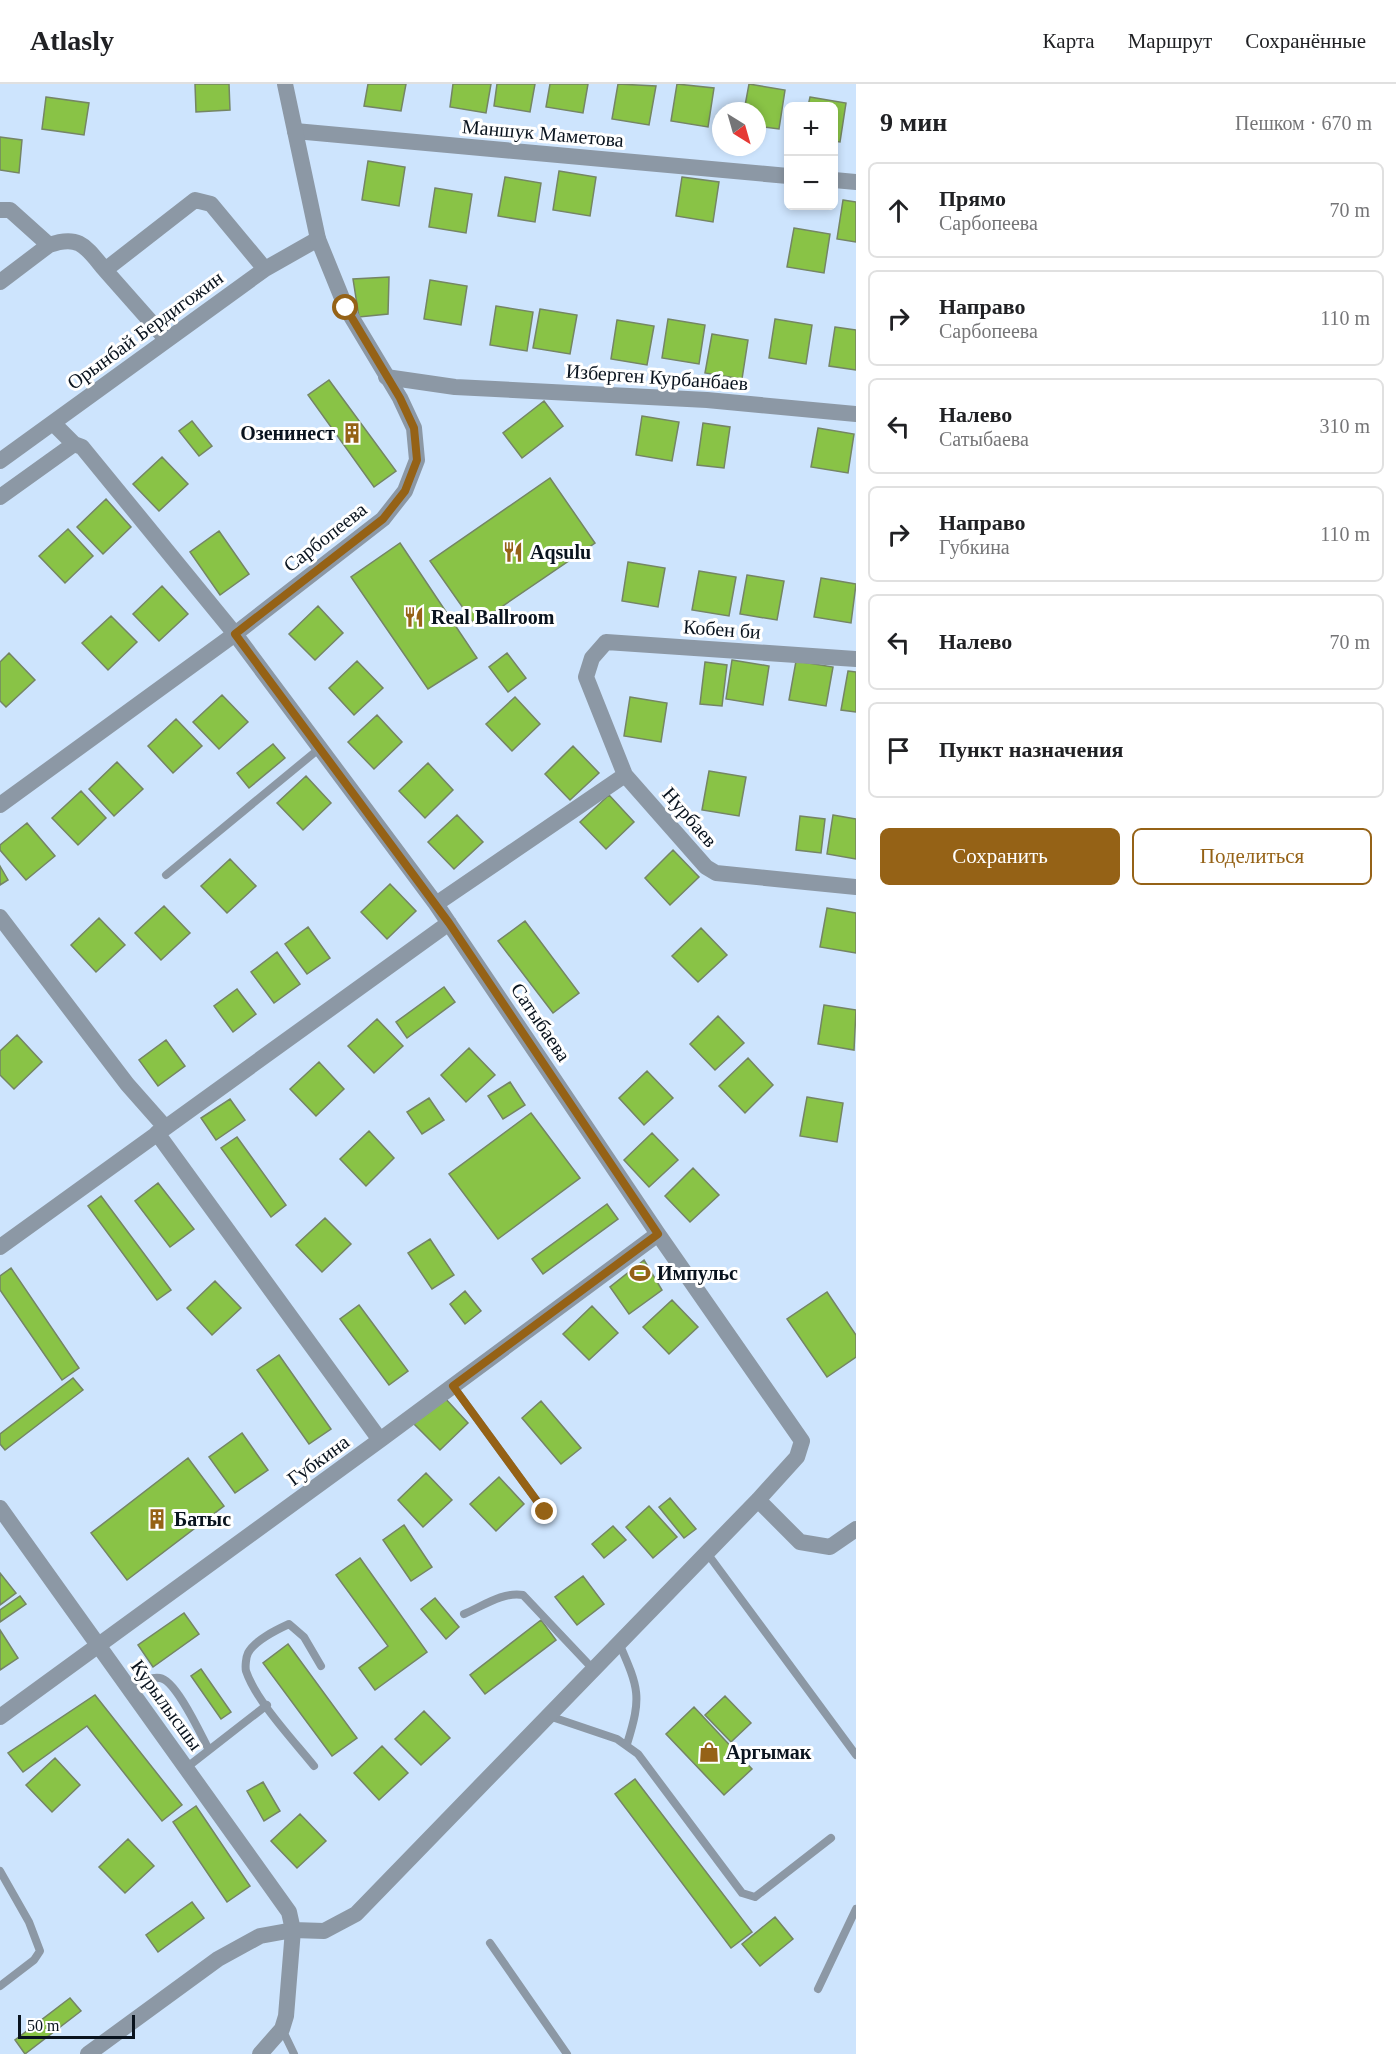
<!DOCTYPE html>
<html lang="ru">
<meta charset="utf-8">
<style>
body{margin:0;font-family:"Times New Roman",serif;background:#f6f6f6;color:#202124}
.controls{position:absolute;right:18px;top:18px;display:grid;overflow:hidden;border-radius:9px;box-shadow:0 3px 9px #0003}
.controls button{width:54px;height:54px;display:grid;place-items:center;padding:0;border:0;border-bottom:2px solid #e0e0e0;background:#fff;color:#202124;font:30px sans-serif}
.compass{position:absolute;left:712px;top:18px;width:54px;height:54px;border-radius:50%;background:#fff;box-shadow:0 3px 9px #0003;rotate:143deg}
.scale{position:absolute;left:18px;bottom:15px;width:117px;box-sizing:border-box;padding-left:6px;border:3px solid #09131e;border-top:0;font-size:16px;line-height:21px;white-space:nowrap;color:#09131e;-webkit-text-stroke:4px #fff;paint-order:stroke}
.stop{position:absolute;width:18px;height:18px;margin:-14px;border:4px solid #956216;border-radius:50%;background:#fff}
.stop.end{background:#956216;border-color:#fff;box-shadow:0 2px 6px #0008}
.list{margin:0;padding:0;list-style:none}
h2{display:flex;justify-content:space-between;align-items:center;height:78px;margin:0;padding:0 24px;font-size:26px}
h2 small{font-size:20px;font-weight:400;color:#757577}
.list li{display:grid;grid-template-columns:39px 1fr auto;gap:18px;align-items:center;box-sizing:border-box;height:96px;margin:0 12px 12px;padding:0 12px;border:2px solid #e0e0e0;border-radius:9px}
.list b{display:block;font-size:22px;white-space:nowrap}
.list p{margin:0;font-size:20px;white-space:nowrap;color:#757577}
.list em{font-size:20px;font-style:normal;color:#757577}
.actions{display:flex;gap:12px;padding:18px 24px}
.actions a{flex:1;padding:14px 0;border:2px solid #956216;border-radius:9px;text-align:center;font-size:21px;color:#956216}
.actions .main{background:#956216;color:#fff}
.icon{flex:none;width:33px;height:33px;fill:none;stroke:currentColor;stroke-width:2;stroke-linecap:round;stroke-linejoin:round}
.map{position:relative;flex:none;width:856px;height:1970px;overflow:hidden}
header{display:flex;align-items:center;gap:36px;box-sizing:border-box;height:84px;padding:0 30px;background:#fff;border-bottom:2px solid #e0e0e0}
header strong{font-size:28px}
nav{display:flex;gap:33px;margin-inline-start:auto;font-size:21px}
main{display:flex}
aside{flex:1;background:#fff}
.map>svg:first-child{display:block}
</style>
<header>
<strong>Atlasly</strong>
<nav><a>Карта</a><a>Маршрут</a><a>Сохранённые</a></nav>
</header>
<main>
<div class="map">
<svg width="856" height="1970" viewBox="0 0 856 1970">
<rect width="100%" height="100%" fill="#cde4fd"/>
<!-- building -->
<path fill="#89c346" stroke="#748564" stroke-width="1.5" d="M195,0H229L230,26L196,28Z
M368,0H406L401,27L364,22Z
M453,0H491L486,29L450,23Z
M497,0H535L530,28L494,22Z
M550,0H588L583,29L546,23Z
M618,0L656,2L649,41L612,35Z
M677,0L714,4L708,43L671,37Z
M749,0L785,6L779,45L757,42V27H744Z
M46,13L89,19L84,51L42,45Z
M810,13L846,19L840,58L834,57V22H808Z
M0,53L22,56L19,89L0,86Z
M368,77L405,83L399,122L362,116Z
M559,87L596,93L590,132L553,126Z
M505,93L541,99L535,138L498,132Z
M682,93L719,98L713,138L676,132Z
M435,104L472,110L466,149L429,143Z
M843,116L856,118V158L837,155Z
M794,144L830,150L824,189L787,183Z
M389,193L388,230L359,233L353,195Z
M430,196L467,202L461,241L424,235Z
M496,222L533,228L527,267L490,261Z
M540,225L577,231L570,270L533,264Z
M668,235L705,241L699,280L662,274Z
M775,235L812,241L806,280L769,274Z
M617,236L654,242L647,281L611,275Z
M835,243L856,246V286L829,282Z
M712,250L748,256L742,295L705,289Z
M329,296L396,387L374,403L308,311Z
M544,317L563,342L522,374L503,349Z
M642,332L679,338L672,377L636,371Z
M192,337L212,362L199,372L179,347Z
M703,339L730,343L724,384L697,381Z
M818,344L854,350L848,389L811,383Z
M162,373L188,400L159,427L133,400Z
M550,394L595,459L475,541L430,477Z
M106,415L131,443L103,470L77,443Z
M68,445L93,472L65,499L39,472Z
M219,447L249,490L220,511L190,468Z
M400,459L477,574L428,605L351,493Z
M628,478L665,484L658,523L622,517Z
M699,487L736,493L729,532L692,526Z
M747,491L784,497L777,536L740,530Z
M821,494L856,500L851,539L814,533Z
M162,502L188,530L159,557L133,530Z
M318,522L343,549L315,576L289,550Z
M111,532L137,558L108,586L82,559Z
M9,569L35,596L6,623L0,617V578Z
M507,569L526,594L508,608L489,583Z
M732,576L769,582L763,621L726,615Z
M357,577L383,604L354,631L329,604Z
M796,577L833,583L826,622L789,616Z
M705,578L727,581L722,622L700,620Z
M848,587L856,588V628L841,626Z
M222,611L248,638L219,665L193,638Z
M515,613L540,640L512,667L486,640Z
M630,613L667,619L661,658L624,652Z
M377,631L402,658L374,685L348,658Z
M176,635L202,662L173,689L148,662Z
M273,660L285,674L249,704L237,689Z
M573,662L599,689L570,716L545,690Z
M117,678L143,705L114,732L89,705Z
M428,679L453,706L425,734L399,707Z
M709,687L746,693L739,732L702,726Z
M306,692L331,719L303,746L277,719Z
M81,707L106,734L78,761L52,734Z
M609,711L634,738L606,765L580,738Z
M457,731L483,758L454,785L428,758Z
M833,731L856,735V775L827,770Z
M800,732L825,735L821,769L796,766Z
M27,739L55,772L26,796L0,766V761Z
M673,766L699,793L670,821L645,794Z
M230,775L256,802L227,829L201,802Z
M0,782L8,796L0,801Z
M390,800L416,827L387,855L361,828Z
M164,822L190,849L161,876L135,849Z
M827,824L856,829V869L820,863Z
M99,834L125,861L96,888L71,861Z
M525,837L579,909L553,929L498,857Z
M308,843L330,874L307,890L285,860Z
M701,844L727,871L698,898L672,872Z
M277,868L300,900L274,919L251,888Z
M444,903L455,918L407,954L396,938Z
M237,905L256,930L233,948L214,922Z
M824,921L856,926L854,966L818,960Z
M718,932L744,959L715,986L690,960Z
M377,935L403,962L374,989L348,962Z
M17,951L42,978L14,1005L0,991V967Z
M166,956L185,982L158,1002L139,976Z
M469,964L495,991L466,1018L441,991Z
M748,974L773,1001L745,1029L719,1002Z
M319,978L344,1005L316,1032L290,1005Z
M647,987L673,1014L644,1041L619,1014Z
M510,998L525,1021L503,1035L488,1012Z
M807,1013L843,1019L837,1058L800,1052Z
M429,1014L444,1036L422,1050L407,1028Z
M230,1015L245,1036L216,1056L201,1034Z
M531,1029L580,1094L498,1155L449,1090Z
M369,1047L394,1074L366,1102L340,1075Z
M652,1049L678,1076L649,1103L624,1076Z
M237,1053L286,1121L271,1133L221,1064Z
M693,1084L719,1111L690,1138L665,1112Z
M158,1099L194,1145L170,1163L135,1117Z
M101,1112L171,1206L157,1216L88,1122Z
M607,1120L618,1135L543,1190L532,1175Z
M325,1134L351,1160L322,1188L296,1161Z
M430,1155L454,1191L432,1205L408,1169Z
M644,1176L662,1206L629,1230L610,1203Z
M11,1184L79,1284L62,1296L0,1206V1192Z
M215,1197L241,1224L212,1251L187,1224Z
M465,1207L481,1227L465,1240L450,1220Z
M827,1208L856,1251V1273L827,1293L787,1235Z
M672,1216L698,1243L669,1270L643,1243Z
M359,1221L408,1287L389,1301L340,1235Z
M592,1222L618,1249L589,1276L563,1250Z
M279,1271L331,1345L309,1360L257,1286Z
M73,1294L83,1306L5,1366L0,1360V1350Z
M443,1312L468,1339L440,1366L414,1340Z
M541,1317L581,1364L561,1380L522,1334Z
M242,1349L268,1386L235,1409L209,1373Z
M188,1374L224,1422L127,1496L91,1449Z
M426,1389L452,1416L423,1443L398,1416Z
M499,1393L524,1420L496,1447L470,1420Z
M670,1414L696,1445L684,1454L659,1423Z
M649,1422L677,1453L653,1474L626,1443Z
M404,1441L432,1483L411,1497L383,1456Z
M613,1442L626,1456L604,1474L592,1460Z
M360,1474L427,1568L375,1606L359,1584L388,1562L336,1491Z
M0,1489L16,1509L0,1521Z
M583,1492L604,1520L577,1541L555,1513Z
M20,1512L26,1520L0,1538V1526Z
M435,1514L459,1543L446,1555L421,1525Z
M184,1529L199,1550L153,1583L138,1561Z
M541,1536L556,1556L485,1610L470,1591Z
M0,1546L18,1574L0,1586Z
M288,1560L357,1654L332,1672L263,1579Z
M201,1585L231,1628L221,1635L191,1592Z
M95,1611L182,1721L162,1737L87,1642L23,1688L8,1669Z
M725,1612L751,1639L731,1658L705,1631Z
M694,1623L752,1685L724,1711L666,1650Z
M424,1627L450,1654L421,1681L395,1655Z
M382,1662L408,1689L379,1716L354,1689Z
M55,1674L80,1701L52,1728L26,1701Z
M635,1695L752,1848L731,1864L615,1710Z
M263,1698L280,1727L264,1737L247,1707Z
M196,1722L250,1802L227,1818L173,1738Z
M300,1730L326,1757L297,1784L271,1757Z
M128,1755L154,1782L125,1809L99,1783Z
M192,1818L204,1834L158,1868L146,1851Z
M775,1833L793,1855L760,1882L742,1860Z
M70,1914L81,1927L25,1970L15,1956Z"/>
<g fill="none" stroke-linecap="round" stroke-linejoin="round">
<!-- service -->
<path stroke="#8c98a5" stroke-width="8" d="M166,791L320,664
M453,1302L545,1428
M707,1469L856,1671
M464,1530C481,1523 504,1507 523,1511L593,1585
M619,1559C639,1605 642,1612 627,1660
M130,1605C138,1601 149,1592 160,1594C176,1596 201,1651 209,1666
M549,1632L617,1655L638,1670L742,1809L755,1813L831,1754
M314,1682C294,1657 256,1617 246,1587C245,1583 246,1573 248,1569C255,1556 276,1546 289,1540L304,1553L321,1582
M186,1684L267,1621
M0,1787L29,1838L40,1867L34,1876L0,1902
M490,1859L567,1970
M818,1905L856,1825
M282,1945L294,1970"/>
<!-- minor -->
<path stroke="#8c98a5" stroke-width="16" d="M295,47L788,92
M834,96L856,98
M0,126H10L49,161L0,198
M49,161C80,150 86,163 105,186L195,116L211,120L265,185
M105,186L166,255
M386,293L455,303L707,316L856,330
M53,339L74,360L82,363L235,550L436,820L658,1150L802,1357L797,1373L758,1416L356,1830L324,1847L293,1846L260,1852L218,1875L88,1970
M0,377L265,185L318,155
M0,413L74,360
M856,575L606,558L592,574L586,593L625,691L706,783L716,789L856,803
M436,820L625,691
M0,833L127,1000L165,1043
M157,1049L380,1356
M0,1163L449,839
M758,1416L800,1458L830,1463L856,1445
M0,1424L289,1828L293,1846L286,1932L282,1945L260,1970
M0,1633L380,1356L658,1150"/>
<!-- tertiary -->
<path stroke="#8c98a5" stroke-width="16" d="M0,721L235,550L383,435L405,407L417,376L414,344L400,314L346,224L318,155L285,0"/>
</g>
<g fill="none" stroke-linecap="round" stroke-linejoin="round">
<!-- route -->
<path stroke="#956216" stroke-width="8" d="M346,224L400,314L414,344L417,376L405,407L383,435L235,550L449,839L658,1150L453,1302L545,1428"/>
</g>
<!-- icons -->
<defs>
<g id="building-bare" transform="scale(1.62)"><path d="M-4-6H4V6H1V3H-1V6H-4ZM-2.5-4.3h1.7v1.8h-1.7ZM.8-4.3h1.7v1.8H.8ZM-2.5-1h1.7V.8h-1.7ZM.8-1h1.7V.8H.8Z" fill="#956216" stroke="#fff" stroke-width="2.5" paint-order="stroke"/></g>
<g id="restaurant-bare" transform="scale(1.62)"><path d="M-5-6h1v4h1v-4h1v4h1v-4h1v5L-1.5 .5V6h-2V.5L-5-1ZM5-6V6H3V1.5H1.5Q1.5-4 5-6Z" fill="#956216" stroke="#fff" stroke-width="2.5" paint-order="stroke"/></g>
<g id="stadium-bare" transform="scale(1.62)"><path d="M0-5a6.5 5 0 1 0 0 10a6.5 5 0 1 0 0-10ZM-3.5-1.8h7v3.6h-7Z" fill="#956216" stroke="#fff" stroke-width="2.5" paint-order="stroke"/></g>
<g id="shop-bare" transform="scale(1.62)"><path d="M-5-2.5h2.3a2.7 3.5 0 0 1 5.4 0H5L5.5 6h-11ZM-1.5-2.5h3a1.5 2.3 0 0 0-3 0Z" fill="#956216" stroke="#fff" stroke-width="2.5" paint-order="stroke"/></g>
</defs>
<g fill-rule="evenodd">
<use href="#building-bare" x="352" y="349"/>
<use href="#restaurant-bare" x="513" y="468"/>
<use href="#restaurant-bare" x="414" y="533"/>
<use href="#stadium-bare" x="640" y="1189"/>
<use href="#building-bare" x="157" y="1435"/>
<use href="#shop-bare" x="709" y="1668"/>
</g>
<g text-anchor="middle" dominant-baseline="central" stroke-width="6" stroke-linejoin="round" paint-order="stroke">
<!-- street labels -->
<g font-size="20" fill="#09131e" stroke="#fff">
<text transform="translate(543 49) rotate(5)">Маншук Маметова</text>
<text transform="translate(145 246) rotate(-36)">Орынбай Бердигожин</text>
<text transform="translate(657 293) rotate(4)">Изберген Курбанбаев</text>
<text transform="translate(325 453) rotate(-38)">Сарбопеева</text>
<text transform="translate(722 545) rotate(4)">Кобен би</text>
<text transform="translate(690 733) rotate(49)">Нурбаев</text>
<text transform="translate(541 938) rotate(56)">Сатыбаева</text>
<text transform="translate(318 1376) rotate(-36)">Губкина</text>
<text transform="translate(167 1621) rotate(54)">Курылысшы</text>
</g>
<!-- poi labels -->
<g font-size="20" font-weight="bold" fill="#09131e" stroke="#fff" text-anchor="start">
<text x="335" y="349" text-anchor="end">Озенинест</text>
<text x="530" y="468">Aqsulu</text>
<text x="431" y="533">Real Ballroom</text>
<text x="657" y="1189">Импульс</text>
<text x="174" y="1435">Батыс</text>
<text x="726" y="1668">Аргымак</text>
</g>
</g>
</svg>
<div class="controls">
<button>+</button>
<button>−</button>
</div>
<svg class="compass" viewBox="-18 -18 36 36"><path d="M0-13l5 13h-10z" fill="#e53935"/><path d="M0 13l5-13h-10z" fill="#757577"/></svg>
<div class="scale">50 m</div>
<div class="stop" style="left:346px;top:224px"></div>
<div class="stop end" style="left:545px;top:1428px"></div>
</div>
<aside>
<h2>9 мин<small>Пешком · 670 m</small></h2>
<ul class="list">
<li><svg class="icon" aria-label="ahead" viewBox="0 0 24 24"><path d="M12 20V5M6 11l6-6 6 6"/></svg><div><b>Прямо</b><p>Сарбопеева</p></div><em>70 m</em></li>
<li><svg class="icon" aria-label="right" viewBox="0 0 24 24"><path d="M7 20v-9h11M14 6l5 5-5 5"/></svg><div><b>Направо</b><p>Сарбопеева</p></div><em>110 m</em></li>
<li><svg class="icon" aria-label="left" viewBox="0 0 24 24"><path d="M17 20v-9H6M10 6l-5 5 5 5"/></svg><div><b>Налево</b><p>Сатыбаева</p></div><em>310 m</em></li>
<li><svg class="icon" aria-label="right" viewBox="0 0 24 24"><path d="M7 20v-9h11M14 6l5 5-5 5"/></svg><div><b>Направо</b><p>Губкина</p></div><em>110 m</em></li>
<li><svg class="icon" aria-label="left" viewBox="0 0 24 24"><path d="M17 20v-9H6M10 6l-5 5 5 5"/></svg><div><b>Налево</b></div><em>70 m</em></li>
<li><svg class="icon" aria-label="arrive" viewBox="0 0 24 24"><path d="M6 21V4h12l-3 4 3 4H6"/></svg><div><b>Пункт назначения</b></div></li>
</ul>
<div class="actions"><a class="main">Сохранить</a><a>Поделиться</a></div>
</aside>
</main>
